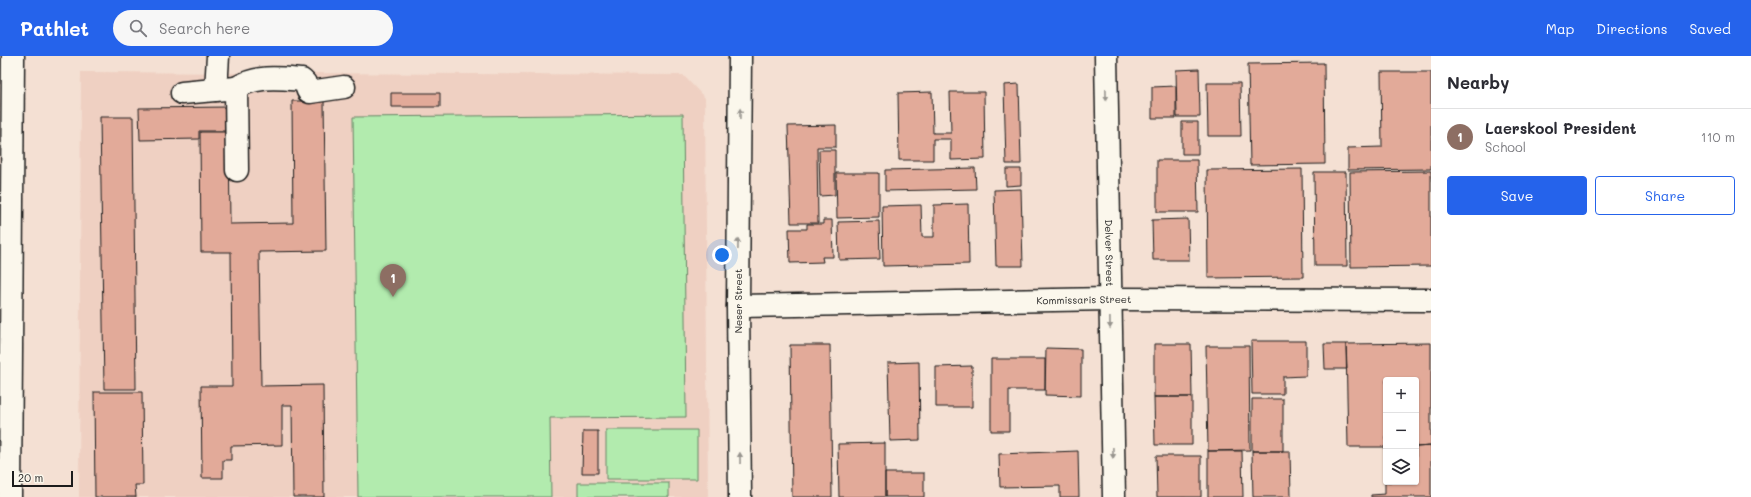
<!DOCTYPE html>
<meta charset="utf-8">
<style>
body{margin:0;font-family:Mali,sans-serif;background:#f7f7f7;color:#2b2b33}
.controls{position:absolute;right:12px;bottom:12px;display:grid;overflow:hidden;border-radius:4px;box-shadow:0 1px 3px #0004}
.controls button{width:36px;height:36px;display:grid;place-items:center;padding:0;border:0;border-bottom:1px solid #e1e1e2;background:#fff;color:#2b2b33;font:20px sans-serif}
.scale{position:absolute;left:12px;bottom:10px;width:61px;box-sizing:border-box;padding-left:4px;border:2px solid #1c1c1c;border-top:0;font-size:11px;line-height:14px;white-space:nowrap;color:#1c1c1c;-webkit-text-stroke:3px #fbf7ec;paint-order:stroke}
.you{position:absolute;left:722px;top:199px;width:14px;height:14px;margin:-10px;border:3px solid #fff;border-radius:50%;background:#1a73e8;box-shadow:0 0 0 6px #1a73e833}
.badge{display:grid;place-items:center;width:26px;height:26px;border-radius:50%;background:#2563eb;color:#fff;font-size:13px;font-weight:700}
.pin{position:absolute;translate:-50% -33px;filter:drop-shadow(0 1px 2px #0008)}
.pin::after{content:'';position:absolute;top:21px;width:14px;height:12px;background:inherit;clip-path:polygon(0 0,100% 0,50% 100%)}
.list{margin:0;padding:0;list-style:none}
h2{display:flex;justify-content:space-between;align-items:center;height:52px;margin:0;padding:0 16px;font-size:17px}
h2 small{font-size:13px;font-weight:400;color:#7c7c81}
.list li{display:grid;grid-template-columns:26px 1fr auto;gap:12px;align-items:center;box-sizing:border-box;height:56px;padding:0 16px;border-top:1px solid #e1e1e2}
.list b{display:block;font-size:15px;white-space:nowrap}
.list p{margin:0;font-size:13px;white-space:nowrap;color:#7c7c81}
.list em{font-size:13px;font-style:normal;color:#7c7c81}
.actions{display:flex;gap:8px;padding:12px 16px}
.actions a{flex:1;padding:9px 0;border:1px solid #2563eb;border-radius:4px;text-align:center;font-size:14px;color:#2563eb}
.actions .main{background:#2563eb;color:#fff}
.icon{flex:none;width:22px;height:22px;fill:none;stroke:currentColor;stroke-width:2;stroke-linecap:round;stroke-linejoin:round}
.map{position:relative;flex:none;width:1431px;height:441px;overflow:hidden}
header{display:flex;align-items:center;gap:24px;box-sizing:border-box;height:56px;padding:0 20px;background:#2563eb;color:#fff}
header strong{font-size:19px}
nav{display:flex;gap:22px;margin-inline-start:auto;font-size:14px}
.search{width:280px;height:36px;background:#f7f7f7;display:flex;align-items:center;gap:10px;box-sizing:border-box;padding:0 14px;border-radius:22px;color:#7c7c81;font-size:15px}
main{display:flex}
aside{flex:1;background:#fff}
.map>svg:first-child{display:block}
</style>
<header>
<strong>Pathlet</strong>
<div class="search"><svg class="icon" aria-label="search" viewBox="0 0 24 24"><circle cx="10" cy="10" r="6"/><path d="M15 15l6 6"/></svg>Search here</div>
<nav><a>Map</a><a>Directions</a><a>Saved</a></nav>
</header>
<main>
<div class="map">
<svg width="1431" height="441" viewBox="0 0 1431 441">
<rect width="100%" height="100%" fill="#f4e0d3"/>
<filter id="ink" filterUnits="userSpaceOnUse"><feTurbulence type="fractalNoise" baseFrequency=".025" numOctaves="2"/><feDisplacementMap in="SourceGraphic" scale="8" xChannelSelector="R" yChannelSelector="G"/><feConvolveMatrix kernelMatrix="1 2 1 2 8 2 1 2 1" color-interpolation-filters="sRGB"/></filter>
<g filter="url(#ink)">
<!-- built -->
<path fill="#efd0c2" d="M81,16L683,19L705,42L708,441H79Z"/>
<!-- green -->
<path fill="#b2ebae" stroke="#678465" d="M683,58L686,361L550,362L551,441H358L353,61Z
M606,374H697V423H606Z
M578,427H669V441H578Z"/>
<!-- building -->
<path fill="#e2aa99" stroke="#1c1c1c" d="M1324,7L1325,108L1250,109L1248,8Z
M1199,13L1200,61H1177L1176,14Z
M1381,16H1431V113L1348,114V92L1382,91Z
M1207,27H1240L1241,80H1208Z
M1019,28L1021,108H1006L1004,29Z
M1176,30V62H1152V31Z
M932,36L933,77H951L950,36H984L985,103L951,104V83H933V104H899L898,37Z
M391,37H440V51H391Z
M292,45H324L326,195L259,196L261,330L323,329L324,441H293L292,349H282V389L231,390V404H223V422H202L201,330H232L231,196H201L200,76H229L230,168L293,167Z
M229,51V75H199V83L140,84L139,52Z
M100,61H133L136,333H104Z
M1182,66H1198V98H1182Z
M836,69V91H817L818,167H791L788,70Z
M819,94H835V139L820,140Z
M1157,104H1197L1198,156H1157Z
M975,112L976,133L885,135V114Z
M1006,113H1021V129L1006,130Z
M1302,113L1303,221L1208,222L1207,114Z
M1431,115V210L1351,211L1350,116Z
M1314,116H1346L1347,210H1315Z
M836,117H879V161L837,162Z
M1021,133L1023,210H996L994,134Z
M968,148L969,208L883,210L882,150L921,149L922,181H934V149Z
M1188,163L1189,204H1153L1152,164Z
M823,164H832L833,201H822L823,206L790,207L789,173H807V168H823Z
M879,165L880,203L839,204L838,166Z
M1251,285H1306V320L1283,321V338H1252Z
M1431,287V390L1416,391V324H1386V391H1348L1346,288Z
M1154,288H1191L1192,341H1154Z
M1324,288H1346L1347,313H1325Z
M790,289H830L832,441H792Z
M1206,290H1249L1250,394L1208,395Z
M1046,292L1081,293V340L1045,339Z
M991,303H1045V334H1009V375H991Z
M919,306L920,384L890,385L888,307Z
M972,310V351H936V311Z
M94,336H142L143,429H135L136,441H95Z
M1154,341H1192V389H1155Z
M1252,343H1283V395H1252Z
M583,375H598V417H582Z
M885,387V441H839L838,388Z
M1431,390V441H1371V439L1385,438V391L1386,426H1416V391Z
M1078,395L1079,441H1060V430L1000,431L999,398Z
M1208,395H1242L1243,441H1208Z
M1252,395H1290L1291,441H1253Z
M1156,400H1201V441H1157Z
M885,417H924V441H885Z"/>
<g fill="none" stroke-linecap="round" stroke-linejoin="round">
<!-- minor casing -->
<g stroke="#1c1c1c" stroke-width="25">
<g id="minor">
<path d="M740,0L738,250L740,441"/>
<path id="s1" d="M1106,0L1114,441"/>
<path d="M236,32C257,19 279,22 302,24L305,27L308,35L310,36L344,31"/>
<path d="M216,34L218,0"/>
<path d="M182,37L236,32L237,114"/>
<path id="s2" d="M738,250L1110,243L1431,244"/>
<path d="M10,441L13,0"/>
</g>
</g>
<!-- minor -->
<use href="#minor" stroke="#fbf7ec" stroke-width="22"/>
</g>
<!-- one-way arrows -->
<defs><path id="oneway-solid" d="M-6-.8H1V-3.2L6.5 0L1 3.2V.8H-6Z"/></defs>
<g fill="#97948e">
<use href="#oneway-solid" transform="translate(1106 39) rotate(89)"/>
<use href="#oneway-solid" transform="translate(740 58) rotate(-89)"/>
<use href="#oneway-solid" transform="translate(738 188) rotate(-89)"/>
<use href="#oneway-solid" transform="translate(1110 267) rotate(89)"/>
<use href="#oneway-solid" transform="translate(1113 397) rotate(89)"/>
<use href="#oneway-solid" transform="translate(740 402) rotate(-91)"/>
</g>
</g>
<g text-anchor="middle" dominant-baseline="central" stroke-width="3" stroke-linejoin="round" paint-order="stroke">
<!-- street labels -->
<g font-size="10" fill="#1c1c1c" stroke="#fbf7ec">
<text stroke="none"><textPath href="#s1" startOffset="197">Delver Street</textPath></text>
<text stroke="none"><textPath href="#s2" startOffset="346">Kommissaris Street</textPath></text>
<text transform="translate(738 245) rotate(-90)">Neser Street</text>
</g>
</g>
</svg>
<div class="controls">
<button>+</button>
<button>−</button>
<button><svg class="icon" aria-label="layers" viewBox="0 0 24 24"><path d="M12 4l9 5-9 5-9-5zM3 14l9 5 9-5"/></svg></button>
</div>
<div class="scale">20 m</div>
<div class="you"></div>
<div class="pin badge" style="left:393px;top:241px;background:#8d6e63">1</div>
</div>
<aside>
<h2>Nearby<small></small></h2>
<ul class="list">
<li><span class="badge" style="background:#8d6e63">1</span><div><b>Laerskool President</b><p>School</p></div><em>110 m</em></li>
</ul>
<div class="actions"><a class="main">Save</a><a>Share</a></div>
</aside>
</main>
